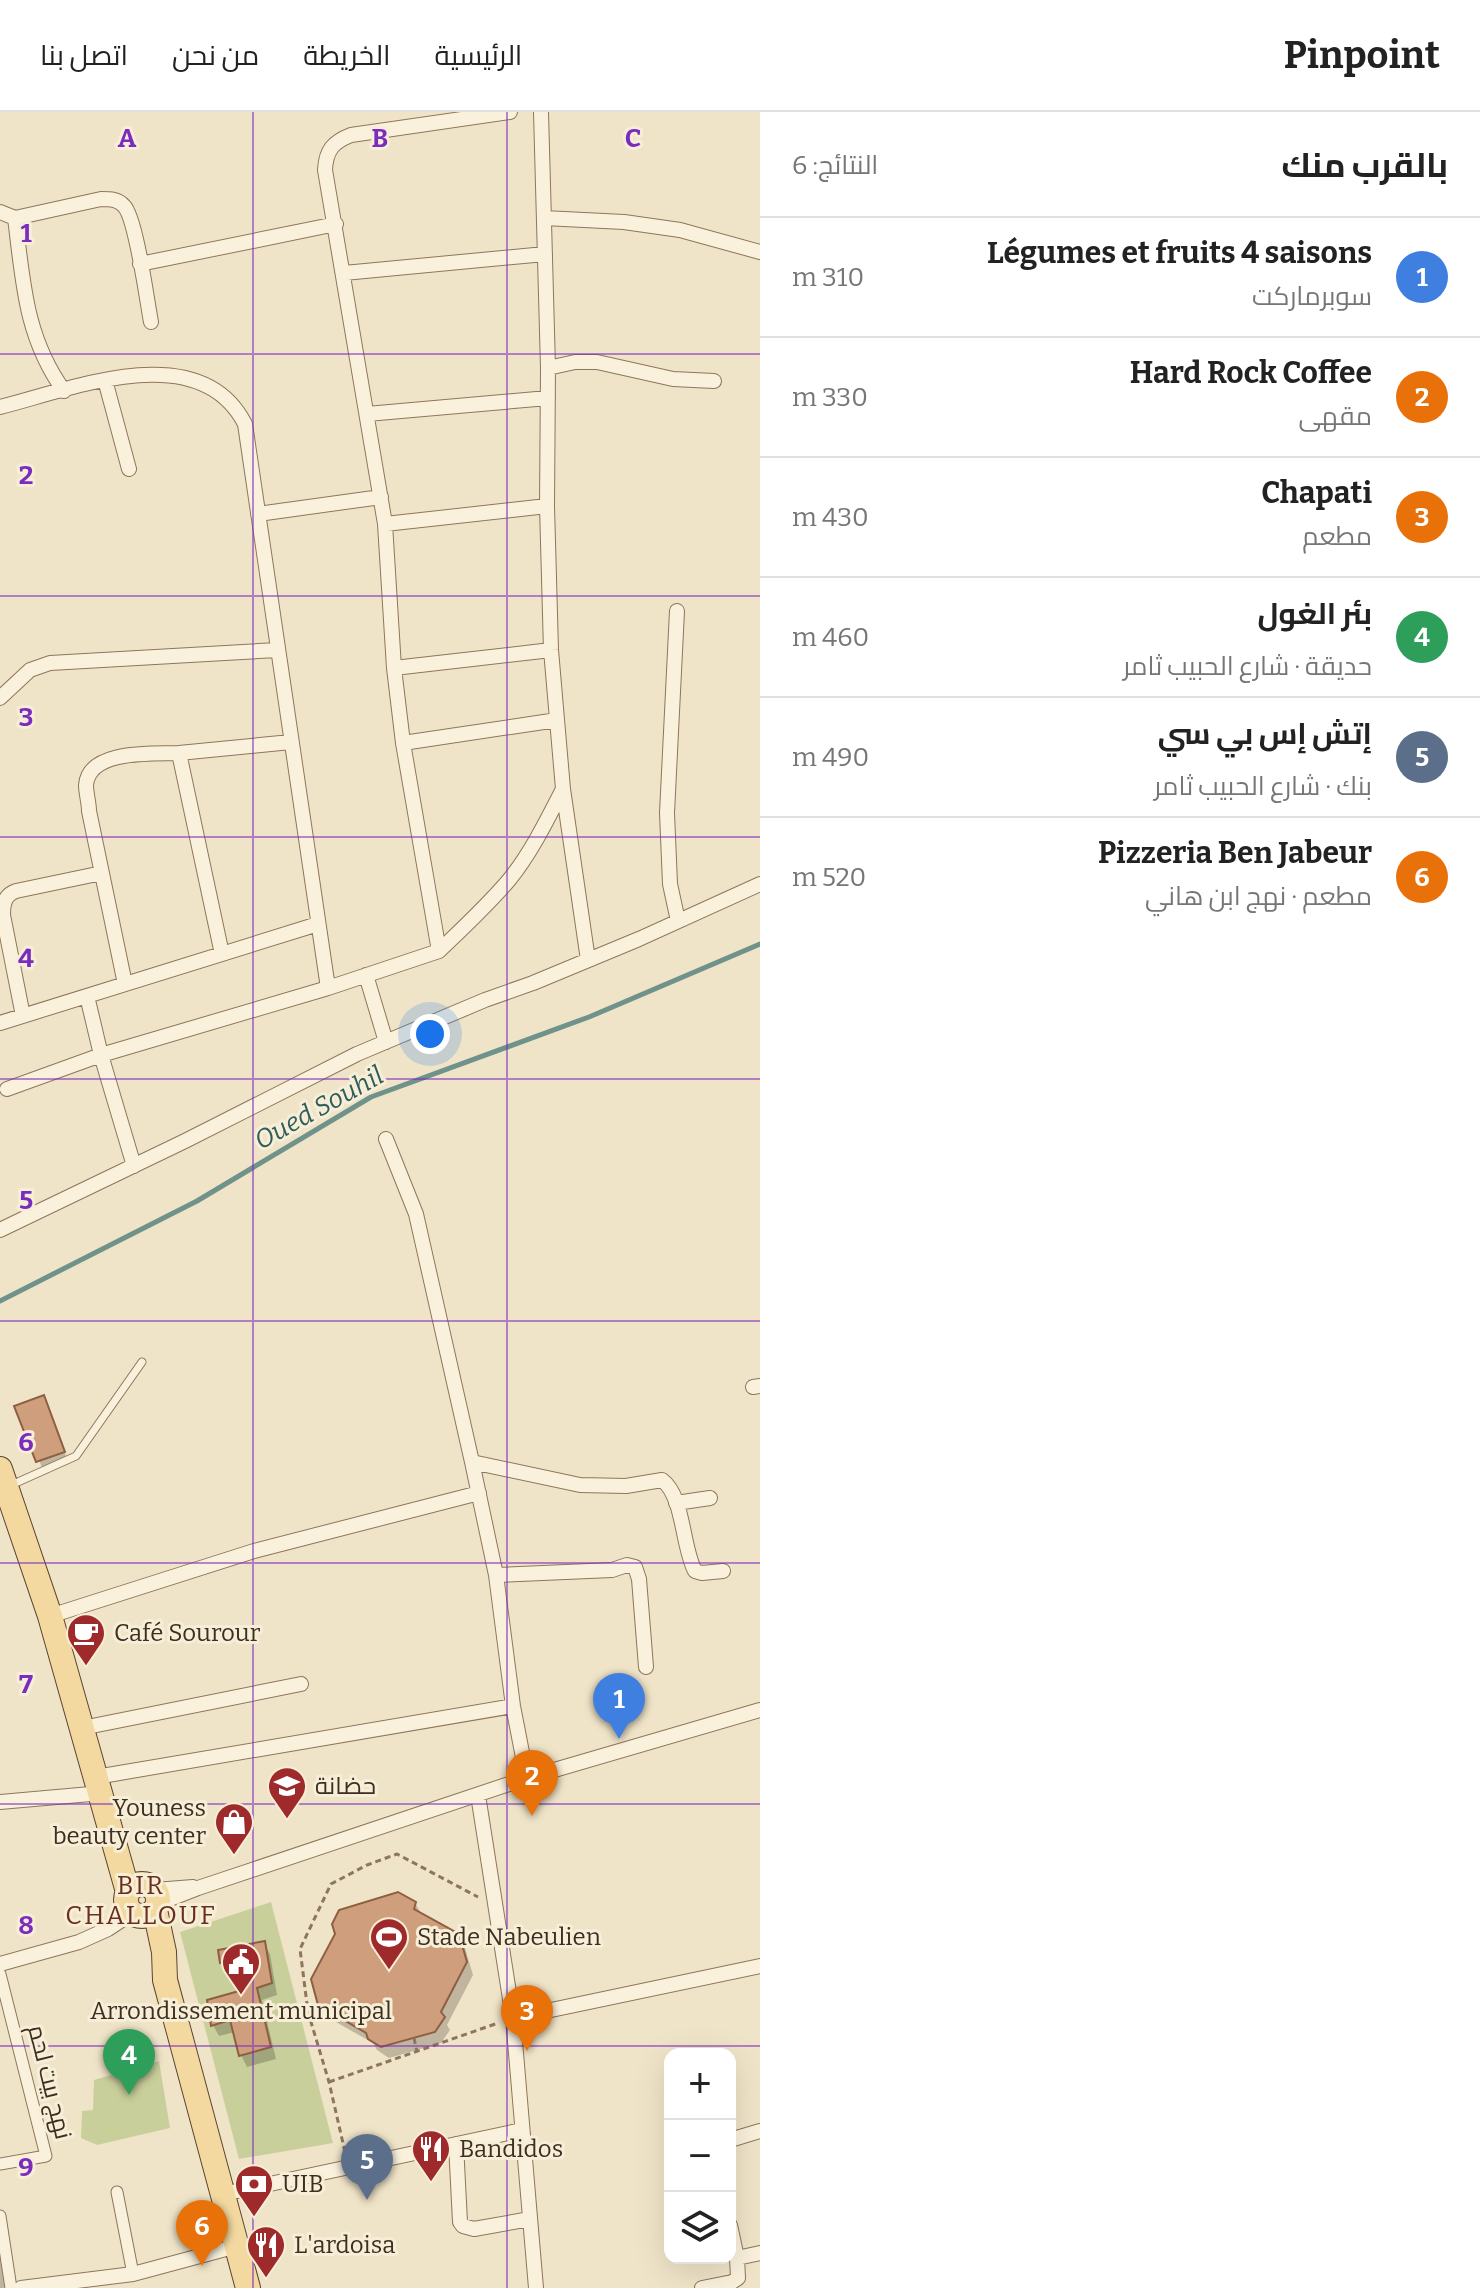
<!DOCTYPE html>
<html lang="ar">
<meta charset="utf-8">
<style>
body{margin:0;font-family:Bitter,Cairo,serif;background:#f2f2f2;color:#222;direction:rtl}
.controls{position:absolute;right:24px;bottom:24px;display:grid;overflow:hidden;border-radius:16px;box-shadow:0 8px 32px #0002}
.controls button{width:72px;height:72px;display:grid;place-items:center;padding:0;border:0;border-bottom:2px solid #e0e0e0;background:#fff;color:#222;font:40px sans-serif}
.you{position:absolute;left:430px;top:922px;width:28px;height:28px;margin:-20px;border:6px solid #fff;border-radius:50%;background:#1a73e8;box-shadow:0 0 0 12px #1a73e833}
.badge{display:grid;place-items:center;width:52px;height:52px;border-radius:50%;background:#9e2a2b;color:#fff;font-size:26px;font-weight:700}
.pin{position:absolute;translate:-50% -66px;filter:drop-shadow(0 2px 4px #0008)}
.pin::after{content:'';position:absolute;top:42px;width:28px;height:24px;background:inherit;clip-path:polygon(0 0,100% 0,50% 100%)}
.list{margin:0;padding:0;list-style:none}
h2{display:flex;justify-content:space-between;align-items:center;height:104px;margin:0;padding:0 32px;font-size:34px}
h2 small{font-size:26px;font-weight:400;color:#767676}
.list li{display:grid;grid-template-columns:52px 1fr auto;gap:24px;align-items:center;box-sizing:border-box;height:120px;padding:0 32px;border-top:2px solid #e0e0e0}
.list b{display:block;font-size:30px;white-space:nowrap}
.list p{margin:0;font-size:26px;white-space:nowrap;color:#767676}
.list em{font-size:26px;font-style:normal;color:#767676}
.icon{flex:none;width:44px;height:44px;fill:none;stroke:currentColor;stroke-width:2;stroke-linecap:round;stroke-linejoin:round}
.map{position:relative;flex:none;width:760px;height:2176px;overflow:hidden;direction:ltr}
header{display:flex;align-items:center;gap:48px;box-sizing:border-box;height:112px;padding:0 40px;background:#fff;border-bottom:2px solid #e0e0e0}
header strong{font-size:38px}
nav{display:flex;gap:44px;margin-inline-start:auto;font-size:28px}
main{display:flex}
aside{flex:1;background:#fff}
.map>svg:first-child{display:block}
</style>
<header>
<strong>Pinpoint</strong>
<nav><a>الرئيسية</a><a>الخريطة</a><a>من نحن</a><a>اتصل بنا</a></nav>
</header>
<main>
<aside>
<h2>بالقرب منك<small>النتائج: 6</small></h2>
<ul class="list">
<li><span class="badge" style="background:#3f7fe0">1</span><div><b>Légumes et fruits 4 saisons</b><p>سوبرماركت</p></div><em>310 m</em></li>
<li><span class="badge" style="background:#e8710a">2</span><div><b>Hard Rock Coffee</b><p>مقهى</p></div><em>330 m</em></li>
<li><span class="badge" style="background:#e8710a">3</span><div><b>Chapati</b><p>مطعم</p></div><em>430 m</em></li>
<li><span class="badge" style="background:#2e9e5b">4</span><div><b>بئر الغول</b><p>حديقة · شارع الحبيب ثامر</p></div><em>460 m</em></li>
<li><span class="badge" style="background:#5c6f8a">5</span><div><b>إتش إس بي سي</b><p>بنك · شارع الحبيب ثامر</p></div><em>490 m</em></li>
<li><span class="badge" style="background:#e8710a">6</span><div><b>Pizzeria Ben Jabeur</b><p>مطعم · نهج ابن هاني</p></div><em>520 m</em></li>
</ul>
</aside>
<div class="map">
<svg width="760" height="2176" viewBox="0 0 760 2176">
<rect width="100%" height="100%" fill="#f0e4c8"/>
<!-- green -->
<path fill="#c9cf9b" d="M271,1790L333,2031L239,2047L180,1820Z
M159,1949L170,2016L97,2033L81,2026L82,1999L93,1998L94,1968Z"/>
<!-- shadow -->
<path fill="#0003" d="M43,1286L68,1349L43,1358L17,1295Z
M415,1791L422,1803L458,1824L465,1836L473,1863L447,1913L450,1918L441,1931L389,1946L377,1938L373,1931L327,1905L320,1892Z
M264,1831L270,1842L277,1883L262,1888L276,1947L247,1955L241,1943L235,1920L219,1924L213,1913L242,1880L236,1860L229,1862L222,1850Z
M0,2139L7,2175L2,2176H0Z"/>
<g fill="none" stroke-linecap="round" stroke-linejoin="round">
<!-- stream -->
<path stroke="#6f938a" stroke-width="5" d="M0,1189L197,1089L371,985L589,905L760,832"/>
</g>
<!-- building -->
<path fill="#cf9f7d" stroke="#8d5f41" stroke-width="2" d="M44,1283L65,1340L36,1350L14,1294Z
M398,1780L416,1790L414,1797L459,1822L467,1850L441,1900L445,1905L435,1920L381,1935L368,1927L366,1921L318,1893L311,1867L335,1822L332,1812L339,1798Z
M265,1829L272,1871L257,1876L271,1935L239,1944L230,1908L211,1914L207,1888L239,1879L230,1848L220,1851L218,1838Z"/>
<g fill="none" stroke-linecap="round" stroke-linejoin="round">
<!-- service casing -->
<g stroke="#8d765c" stroke-width="9">
<path id="service" d="M9,1374L76,1344L142,1250"/>
</g>
<!-- pedestrian casing -->
<g stroke="#8d765c" stroke-width="13">
<path id="pedestrian" d="M0,1862L46,2044L0,2052
M117,2080L133,2162
M0,2104L11,2176"/>
</g>
<!-- minor casing -->
<g stroke="#8d765c" stroke-width="16">
<path id="minor" d="M541,0L548,256L547,394L551,538L563,677L588,848
M0,100L15,106L101,87C110,87 118,87 124,94C136,106 147,189 151,210
M15,106C23,169 25,225 64,279
M544,106L624,110L680,118L760,140
M140,152L336,112
M344,161L545,142
M548,256L575,250H597L673,267L714,269
M105,268L129,357
M0,295C72,277 200,224 245,312L328,876
M367,302L548,286
M258,402L381,385
M385,412L547,394
M677,499L667,701L670,772L678,809
M394,556L551,538
M0,586L30,558L50,551L277,538
M403,631L557,608
M179,641L291,630
M439,839C463,816 487,794 509,768C531,741 547,708 563,677
M366,863L386,930
M125,872L89,699C89,691 86,681 86,673C89,637 153,642 179,641L222,842
M87,884L101,943L134,1054
M23,904L3,803C3,791 5,783 16,779L102,761
M0,911L318,812
M7,977L101,943L328,876L439,839L403,631L394,556L385,412L325,58C326,38 333,30 351,23L510,0
M386,1027L416,1102L472,1350L496,1463L513,1594L527,1666
M0,1118L185,1029L357,942L485,888L533,871L639,827L760,772
M753,1275L760,1274
M472,1350L580,1373L626,1374L662,1368C684,1384 682,1435 695,1459L702,1461L723,1459
M676,1391L710,1386
M496,1463L612,1458L627,1453L635,1455L639,1467L646,1555
M50,1504L254,1439L479,1381
M82,1616L301,1572
M96,1665L513,1594
M478,1683L513,1906L536,2176
M0,1690L102,1681
M155,1778L193,1775
M157,1792L198,1776L527,1666L760,1598
M0,1852L79,1830L108,1817L132,1801
M513,1906L760,1854
M730,2028L760,2019
M456,2032L460,2110L463,2114L474,2117L530,2107
M223,2082L522,2018
M737,2146L760,2141
M21,2176L133,2162L237,2134
M702,2176L732,2170L738,2166L737,2146L730,2113"/>
</g>
<!-- primary casing -->
<g stroke="#5b4430" stroke-width="26">
<path id="primary" d="M0,1357L50,1504L128,1780
M126 1788a16 16 0 1 1 32 0a16 16 0 1 1-32 0Z
M155,1798L164,1840L165,1868L248,2176"/>
</g>
<!-- path -->
<path stroke="#8d765c" stroke-width="3" stroke-dasharray="6 4" stroke-linecap="butt" d="M414,1926L417,1940
M329,1970L498,1911
M345,2040L329,1970L308,1900L300,1837L331,1772L367,1753L397,1742L478,1785"/>
<!-- service -->
<use href="#service" stroke="#faf1dc" stroke-width="7"/>
<!-- pedestrian -->
<use href="#pedestrian" stroke="#faf1dc" stroke-width="11"/>
<!-- minor -->
<use href="#minor" stroke="#faf1dc" stroke-width="14"/>
<!-- primary -->
<use href="#primary" stroke="#f3d9a0" stroke-width="24"/>
</g>
<!-- grid -->
<path fill="none" stroke="#7b2cbf" stroke-width="2" stroke-opacity="0.55" d="M253,0V2176M507,0V2176M0,242H760M0,484H760M0,725H760M0,967H760M0,1209H760M0,1451H760M0,1692H760M0,1934H760"/>
<!-- icons -->
<defs>
<g id="cafe-pin" transform="scale(2)"><path d="M0 17L-7.5 6A9.5 9.5 0 1 1 7.5 6Z" fill="#9e2a2b" stroke="#f7eed8"/><path d="M-5.5-4.5H6V0H3Q3 3.5 0 3.5H-2.5Q-5.5 3.5-5.5 0ZM3-3.2v2h1.7v-2ZM-6 4.5H4V6H-6Z" fill="#fff"/></g>
<g id="school-pin" transform="scale(2)"><path d="M0 17L-7.5 6A9.5 9.5 0 1 1 7.5 6Z" fill="#9e2a2b" stroke="#f7eed8"/><path d="M0-5L7-2L0 1L-7-2ZM-4 1L0 2.5L4 1V4Q0 6-4 4Z" fill="#fff"/></g>
<g id="shop-pin" transform="scale(2)"><path d="M0 17L-7.5 6A9.5 9.5 0 1 1 7.5 6Z" fill="#9e2a2b" stroke="#f7eed8"/><path d="M-5-2.5h2.3a2.7 3.5 0 0 1 5.4 0H5L5.5 6h-11ZM-1.5-2.5h3a1.5 2.3 0 0 0-3 0Z" fill="#fff"/></g>
<g id="stadium-pin" transform="scale(2)"><path d="M0 17L-7.5 6A9.5 9.5 0 1 1 7.5 6Z" fill="#9e2a2b" stroke="#f7eed8"/><path d="M0-5a6.5 5 0 1 0 0 10a6.5 5 0 1 0 0-10ZM-3.5-1.8h7v3.6h-7Z" fill="#fff"/></g>
<g id="civic-pin" transform="scale(2)"><path d="M0 17L-7.5 6A9.5 9.5 0 1 1 7.5 6Z" fill="#9e2a2b" stroke="#f7eed8"/><path d="M-.6-6.5H3V-4.5H.6V-3L4-1V1h2V6H-6V1h2V-1L-.6-3ZM-1.2 2.5V6h2.4V2.5Z" fill="#fff"/></g>
<g id="restaurant-pin" transform="scale(2)"><path d="M0 17L-7.5 6A9.5 9.5 0 1 1 7.5 6Z" fill="#9e2a2b" stroke="#f7eed8"/><path d="M-5-6h1v4h1v-4h1v4h1v-4h1v5L-1.5 .5V6h-2V.5L-5-1ZM5-6V6H3V1.5H1.5Q1.5-4 5-6Z" fill="#fff"/></g>
<g id="bank-pin" transform="scale(2)"><path d="M0 17L-7.5 6A9.5 9.5 0 1 1 7.5 6Z" fill="#9e2a2b" stroke="#f7eed8"/><path d="M-6-4H6V4H-6ZM0-2.3a2.3 2.3 0 1 0 0 4.6a2.3 2.3 0 1 0 0-4.6Z" fill="#fff"/></g>
</defs>
<g fill-rule="evenodd">
<use href="#cafe-pin" x="86" y="1521"/>
<use href="#school-pin" x="287" y="1674"/>
<use href="#shop-pin" x="234" y="1710"/>
<use href="#stadium-pin" x="389" y="1825"/>
<use href="#civic-pin" x="241" y="1850"/>
<use href="#restaurant-pin" x="431" y="2037"/>
<use href="#bank-pin" x="254" y="2072"/>
<use href="#restaurant-pin" x="266" y="2133"/>
</g>
<g text-anchor="middle" dominant-baseline="central" stroke-width="6" stroke-linejoin="round" paint-order="stroke">
<!-- poi labels -->
<g font-size="24" fill="#3d2e20" stroke="#f7eed8" text-anchor="start">
<text x="114" y="1521">Café Sourour</text>
<text x="315" y="1674">حضانة</text>
<text x="206" y="1696" text-anchor="end">Youness<tspan x="206" dy="28">beauty center</tspan></text>
<text x="417" y="1825">Stade Nabeulien</text>
<text x="241" y="1899" text-anchor="middle">Arrondissement municipal</text>
<text x="459" y="2037">Bandidos</text>
<text x="282" y="2072">UIB</text>
<text x="294" y="2133">L'ardoisa</text>
</g>
<!-- street labels -->
<g font-size="24" fill="#3d2e20" stroke="#f7eed8">
<text transform="translate(50 1970) rotate(76)">نهج بيت لحم</text>
</g>
<!-- water labels -->
<g font-size="26" font-style="italic" fill="#2f5d5a" stroke="#f7eed8">
<text transform="translate(319 996) rotate(-29)">Oued Souhil</text>
</g>
<!-- neighbourhood labels -->
<g font-size="26" letter-spacing="2" fill="#6b2e1e" stroke="#f7eed8">
<text x="141" y="1773">BIR<tspan x="141" dy="30">CHALLOUF</tspan></text>
</g>
</g>
<g font-size="26" text-anchor="middle" font-weight="bold" fill="#7b2cbf" stroke="#f7eed8" stroke-width="6" stroke-linejoin="round" paint-order="stroke">
<text x="127" y="35">A</text>
<text x="380" y="35">B</text>
<text x="633" y="35">C</text>
<text x="26" y="130">1</text>
<text x="26" y="372">2</text>
<text x="26" y="614">3</text>
<text x="26" y="855">4</text>
<text x="26" y="1097">5</text>
<text x="26" y="1339">6</text>
<text x="26" y="1581">7</text>
<text x="26" y="1822">8</text>
<text x="26" y="2064">9</text>
</g>
</svg>
<div class="controls">
<button>+</button>
<button>−</button>
<button><svg class="icon" aria-label="layers" viewBox="0 0 24 24"><path d="M12 4l9 5-9 5-9-5zM3 14l9 5 9-5"/></svg></button>
</div>
<div class="you"></div>
<div class="pin badge" style="left:619px;top:1627px;background:#3f7fe0">1</div>
<div class="pin badge" style="left:532px;top:1704px;background:#e8710a">2</div>
<div class="pin badge" style="left:527px;top:1939px;background:#e8710a">3</div>
<div class="pin badge" style="left:129px;top:1983px;background:#2e9e5b">4</div>
<div class="pin badge" style="left:367px;top:2088px;background:#5c6f8a">5</div>
<div class="pin badge" style="left:202px;top:2154px;background:#e8710a">6</div>
</div>
</main>
